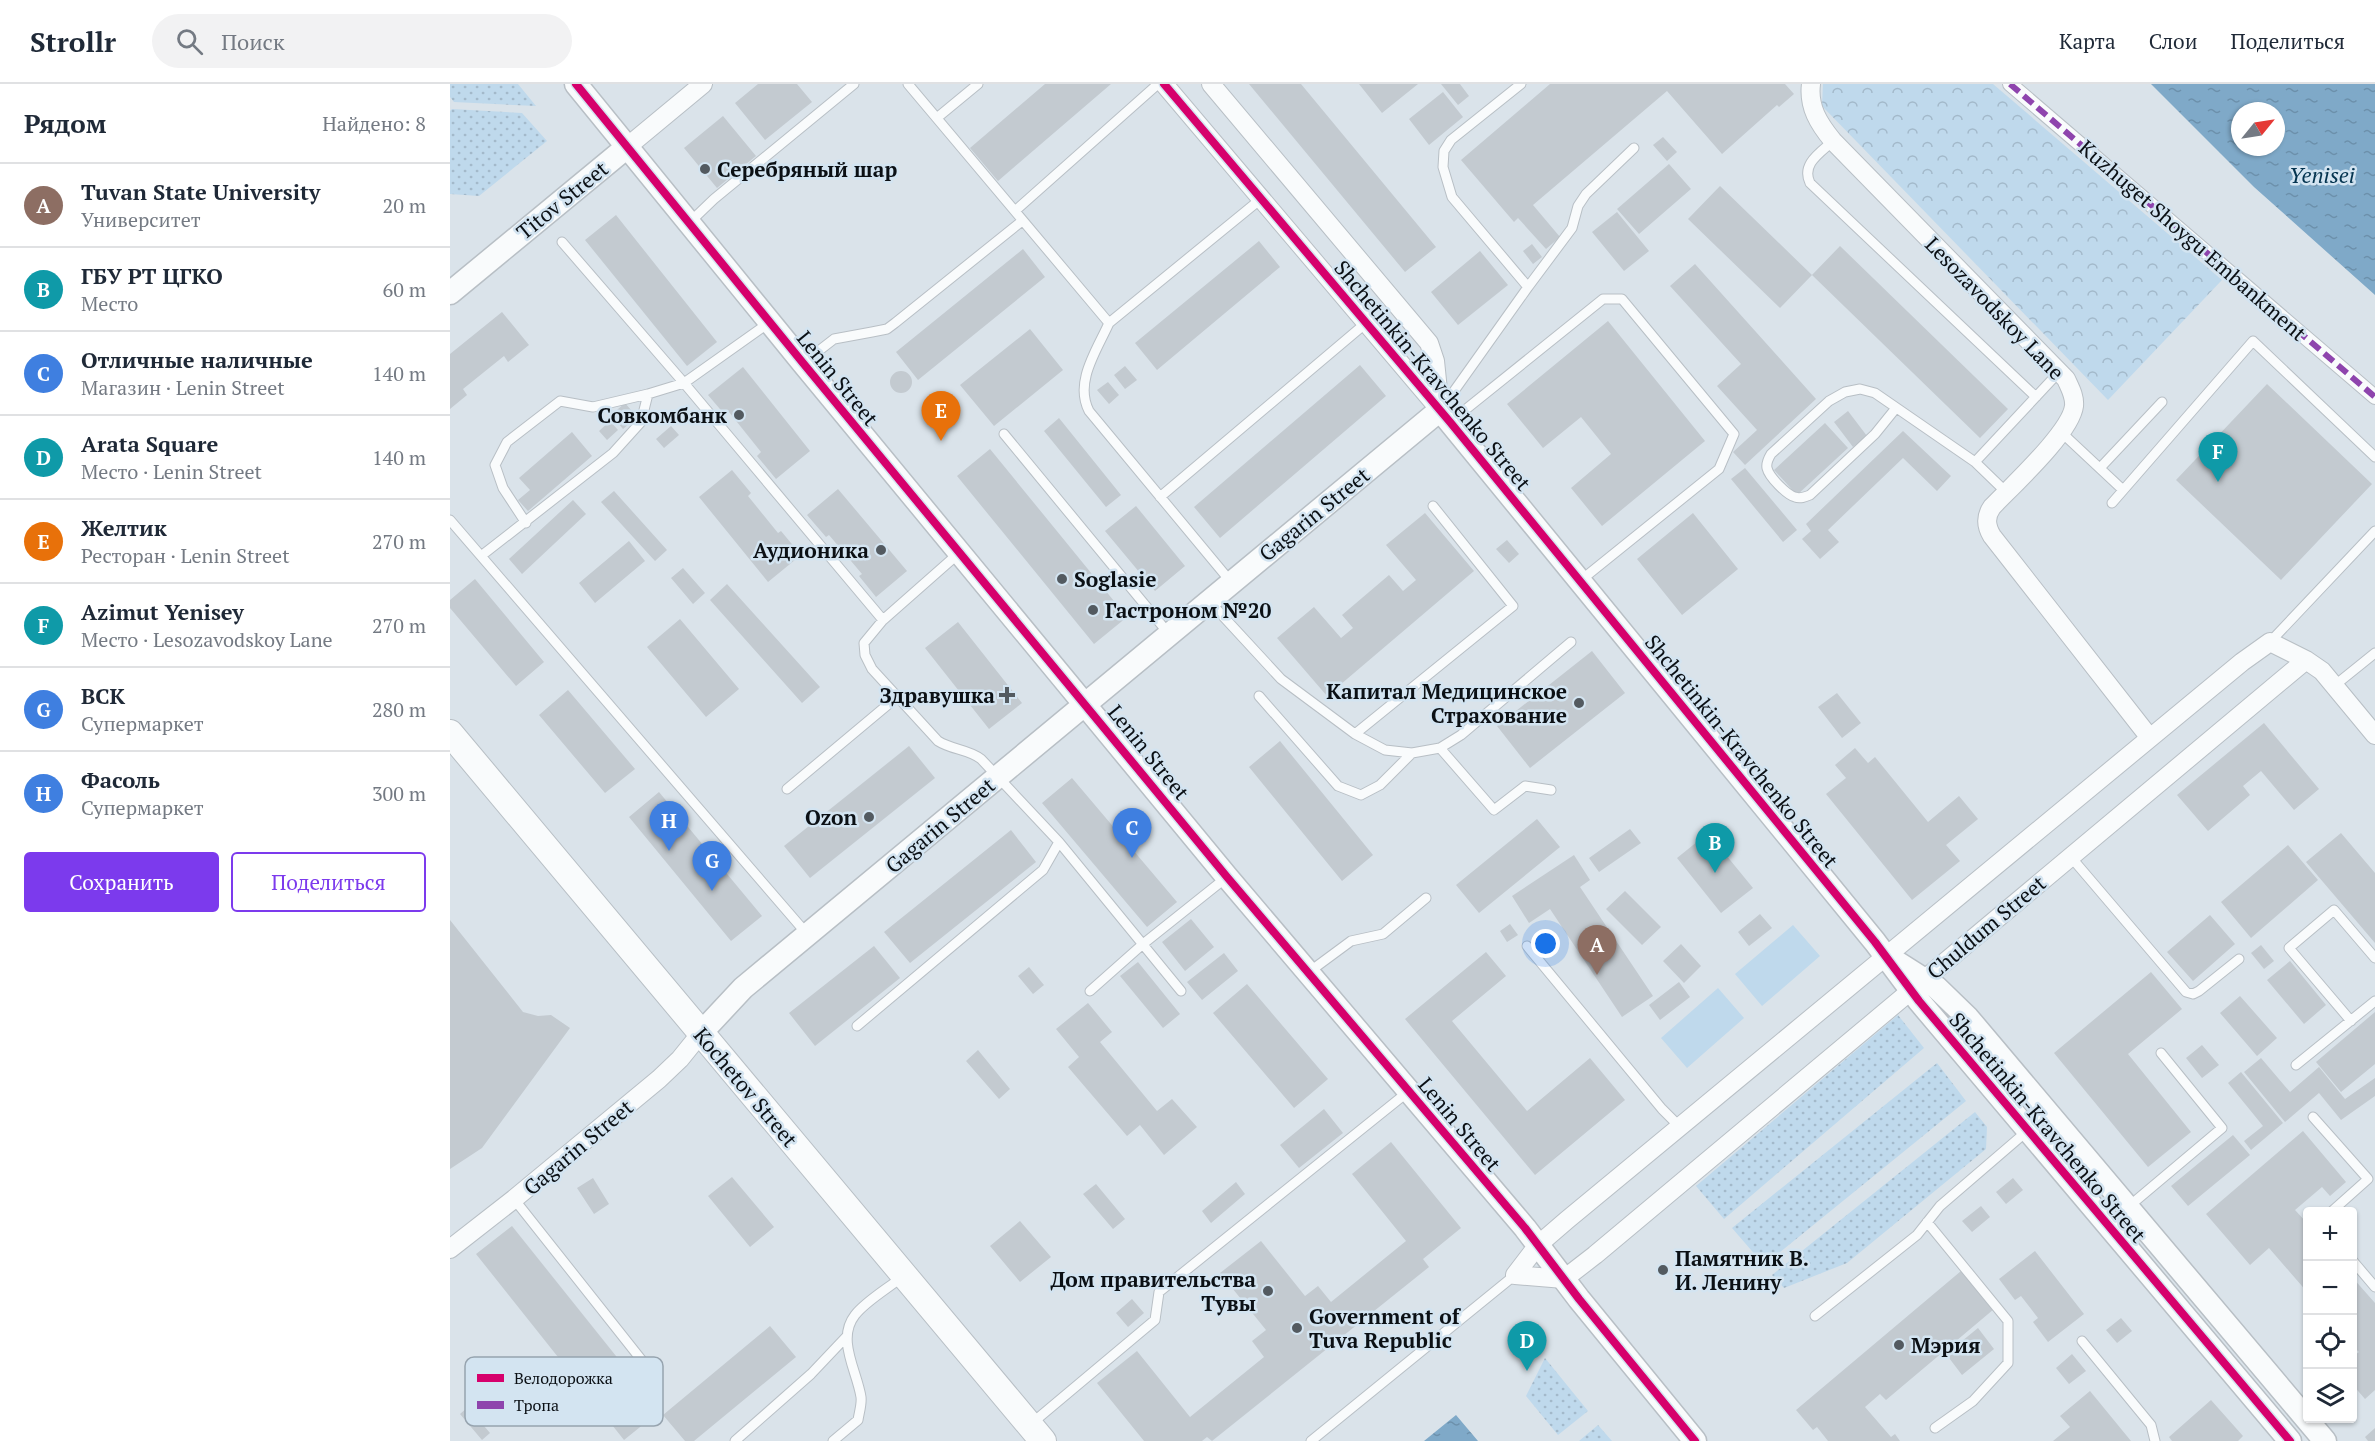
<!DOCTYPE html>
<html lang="ru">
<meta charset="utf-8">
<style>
body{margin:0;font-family:"PT Serif",serif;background:#f2f2f3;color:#1f2937}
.controls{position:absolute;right:18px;bottom:18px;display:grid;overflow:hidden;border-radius:6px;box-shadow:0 2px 4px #0004}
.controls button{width:54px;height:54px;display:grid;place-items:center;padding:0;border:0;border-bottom:2px solid #e0e1e3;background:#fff;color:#1f2937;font:30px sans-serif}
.compass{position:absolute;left:1781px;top:18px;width:54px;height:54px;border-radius:50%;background:#fff;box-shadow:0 2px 4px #0004;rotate:60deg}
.you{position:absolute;left:1096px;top:860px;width:21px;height:21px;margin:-15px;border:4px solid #fff;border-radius:50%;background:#1a73e8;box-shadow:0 0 0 9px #1a73e833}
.badge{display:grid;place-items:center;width:39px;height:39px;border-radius:50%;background:#7c3aed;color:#fff;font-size:20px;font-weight:700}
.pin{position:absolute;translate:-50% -50px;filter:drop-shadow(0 2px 3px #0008)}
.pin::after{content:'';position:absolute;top:32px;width:21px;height:18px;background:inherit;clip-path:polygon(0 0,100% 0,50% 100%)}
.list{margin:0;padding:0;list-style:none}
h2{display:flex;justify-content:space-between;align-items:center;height:78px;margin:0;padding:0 24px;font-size:26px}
h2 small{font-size:20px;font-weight:400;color:#747a83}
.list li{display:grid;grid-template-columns:39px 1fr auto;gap:18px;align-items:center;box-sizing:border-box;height:84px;padding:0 24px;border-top:2px solid #e0e1e3}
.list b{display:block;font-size:22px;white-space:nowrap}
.list p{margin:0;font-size:20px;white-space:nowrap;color:#747a83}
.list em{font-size:20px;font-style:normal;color:#747a83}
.actions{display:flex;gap:12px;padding:18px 24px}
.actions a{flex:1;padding:14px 0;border:2px solid #7c3aed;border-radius:6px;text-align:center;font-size:21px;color:#7c3aed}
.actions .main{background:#7c3aed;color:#fff}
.icon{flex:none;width:33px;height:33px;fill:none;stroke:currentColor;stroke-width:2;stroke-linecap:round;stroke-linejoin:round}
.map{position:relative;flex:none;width:1925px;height:1357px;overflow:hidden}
header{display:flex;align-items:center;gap:36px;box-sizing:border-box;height:84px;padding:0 30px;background:#fff;border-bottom:2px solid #e0e1e3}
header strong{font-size:28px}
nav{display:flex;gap:33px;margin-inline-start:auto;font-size:21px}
.search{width:420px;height:54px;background:#f2f2f3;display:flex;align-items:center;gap:15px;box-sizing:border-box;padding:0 21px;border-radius:33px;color:#747a83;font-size:22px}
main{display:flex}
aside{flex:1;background:#fff}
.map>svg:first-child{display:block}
</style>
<header>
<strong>Strollr</strong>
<div class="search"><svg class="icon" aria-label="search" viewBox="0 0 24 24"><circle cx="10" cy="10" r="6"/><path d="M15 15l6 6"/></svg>Поиск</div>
<nav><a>Карта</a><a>Слои</a><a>Поделиться</a></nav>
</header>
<main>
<aside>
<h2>Рядом<small>Найдено: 8</small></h2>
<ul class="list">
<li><span class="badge" style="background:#8d6e63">A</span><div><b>Tuvan State University</b><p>Университет</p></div><em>20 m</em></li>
<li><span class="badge" style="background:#0f9aa8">B</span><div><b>ГБУ РТ ЦГКО</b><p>Место</p></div><em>60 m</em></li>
<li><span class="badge" style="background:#3f7fe0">C</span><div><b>Отличные наличные</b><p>Магазин · Lenin Street</p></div><em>140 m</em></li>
<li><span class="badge" style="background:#0f9aa8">D</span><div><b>Arata Square</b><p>Место · Lenin Street</p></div><em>140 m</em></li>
<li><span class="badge" style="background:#e8710a">E</span><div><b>Желтик</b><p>Ресторан · Lenin Street</p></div><em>270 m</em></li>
<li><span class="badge" style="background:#0f9aa8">F</span><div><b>Azimut Yenisey</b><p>Место · Lesozavodskoy Lane</p></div><em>270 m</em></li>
<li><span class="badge" style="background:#3f7fe0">G</span><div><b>ВСК</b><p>Супермаркет</p></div><em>280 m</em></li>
<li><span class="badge" style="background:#3f7fe0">H</span><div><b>Фасоль</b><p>Супермаркет</p></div><em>300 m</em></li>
</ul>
<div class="actions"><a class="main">Сохранить</a><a>Поделиться</a></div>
</aside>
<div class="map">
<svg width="1925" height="1357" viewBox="0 0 1925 1357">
<defs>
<pattern id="grass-dots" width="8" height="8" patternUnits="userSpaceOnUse" patternTransform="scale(1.5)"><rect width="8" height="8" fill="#bfd9ec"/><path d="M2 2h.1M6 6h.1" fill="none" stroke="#a3b9ca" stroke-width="1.8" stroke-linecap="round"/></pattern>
<pattern id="forest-crowns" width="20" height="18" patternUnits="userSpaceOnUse" patternTransform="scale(1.5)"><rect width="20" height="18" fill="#bfd9ec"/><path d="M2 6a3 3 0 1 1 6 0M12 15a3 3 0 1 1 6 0" fill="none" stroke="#a3b9ca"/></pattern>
<pattern id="water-ripples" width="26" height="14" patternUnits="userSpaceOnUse" patternTransform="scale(1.5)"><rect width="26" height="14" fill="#7fa9c8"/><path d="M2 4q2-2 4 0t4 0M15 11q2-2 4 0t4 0" fill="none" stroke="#6c90ab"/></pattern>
</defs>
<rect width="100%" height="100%" fill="#dae3ea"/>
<!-- grass -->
<path fill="url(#grass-dots)" d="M0,0H68L86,22L4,18L0,13Z
M2,25L72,29L97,57L29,112L0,110V27Z
M1448,931L1474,964L1274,1135L1246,1102Z
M1487,979L1516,1017L1314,1181L1282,1144Z
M1525,1028L1537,1043L1536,1065L1397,1179L1334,1204L1322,1191Z
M1095,1274L1138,1327L1108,1351L1076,1312Z
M1148,1341L1162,1357H1129Z"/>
<!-- forest -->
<path fill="url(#forest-crowns)" d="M1373,0H1543L1772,196L1658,316L1372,22Z"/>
<!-- pitch -->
<path fill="#bfd9ec" d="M1343,841L1370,872L1312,922L1285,890Z
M1268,904L1294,934L1237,984L1211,954Z"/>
<!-- water -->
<path fill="url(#water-ripples)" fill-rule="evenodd" d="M1701,0H1925V211L1804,103ZM1790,27H1826V63H1790Z
M1006,1331L1028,1357H974Z"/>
<!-- building -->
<path fill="#c3cad0" d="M308,0H347L362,18L315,56L285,19Z
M595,0H661L548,97L520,64Z
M799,0H851L986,163L955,188Z
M909,0H968L932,29Z
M991,0H1010L1019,12L1008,21Z
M1100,0H1335L1344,10L1329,23L1327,21L1272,70L1217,7L1083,121L1110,153L1096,165L1068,134L1064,138L1011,76Z
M993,8L1013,33L979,61L959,35Z
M273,32L306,72L267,104L234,64Z
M1213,53L1227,68L1217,77L1203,61Z
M1219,80L1241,105L1189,150L1167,125Z
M1270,102L1362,191L1330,224L1238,135Z
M1167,128L1199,167L1174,187L1142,148Z
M166,131L267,258L237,282L135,156Z
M809,157L830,183L707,286L685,259Z
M1082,160L1092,173L1083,180L1073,167Z
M1390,162L1558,325L1530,354L1362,191Z
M573,165L595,193L468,296L446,268Z
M1030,167L1058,201L1008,241L981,208Z
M1245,180L1366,315L1295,381L1283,368L1307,346L1267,302L1291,280L1220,202Z
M52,228L79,261L58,278L54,272L13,305L17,311L0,325V270Z
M1158,237L1255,357L1152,442L1121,404L1161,370L1131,333L1093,364L1057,320Z
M580,245L613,286L544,342L510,301Z
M910,281L936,312L770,454L744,423Z
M675,282L687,296L675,305L664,291Z
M293,283L360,367L326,395L307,372L311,368L279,328L275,331L258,311Z
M440 298a11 11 0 1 1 22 0a11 11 0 1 1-22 0Z
M658,298L669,311L659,320L647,306Z
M1817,300L1922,400L1831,496L1726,396Z
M175,319L187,333L173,345L161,331Z
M1398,327L1417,352L1403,363L1384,338Z
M609,334L671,411L656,423L594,347Z
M160,337L168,346L157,356L149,347Z
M1375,339L1398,364L1347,411L1324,386Z
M221,342L229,351L214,364L206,355Z
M1453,347L1501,392L1487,407L1453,374L1378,446L1389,458L1370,475L1352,455L1361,447L1356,440Z
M122,348L142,372L78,427L68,416L80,406L69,394Z
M540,365L677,533L644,560L507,392Z
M1295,384L1347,446L1333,458L1281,395Z
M282,386L301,409L298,412L328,449L331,447L351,471L318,498L249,413Z
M388,405L457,487L426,513L409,492L412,490L379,451L376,453L357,431Z
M164,407L217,466L205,477L151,418Z
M123,416L136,430L72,490L59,475Z
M686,422L735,482L705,507L655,447Z
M975,429L1024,487L877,612L827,554L864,523L891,554L903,544L892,531L939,491L953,507L966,496L936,461Z
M1243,429L1288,485L1232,531L1187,475Z
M1057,456L1069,470L1059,479L1046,465Z
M179,457L195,477L145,519L129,499Z
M233,484L255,509L243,520L221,494Z
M25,495L94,578L66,602L0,524V516Z
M277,500L370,603L352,619L260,516Z
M230,535L289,605L256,633L197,563Z
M508,538L572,619L539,645L475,564Z
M1142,567L1175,609L1080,684L1047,642Z
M118,606L185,685L155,709L89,631Z
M1387,609L1411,639L1392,654L1368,623Z
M1814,639L1869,705L1844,726L1811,687L1793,702L1800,711L1758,747L1727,711Z
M830,657L923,771L892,797L799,683Z
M459,662L485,694L360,794L334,762Z
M1405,664L1418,679L1425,673L1478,738L1509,712L1528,735L1496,761L1510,777L1462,816L1376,710L1396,694L1385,681Z
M622,694L727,818L697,843L592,719Z
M209,708L312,832L281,857L179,733Z
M1087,735L1110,763L1029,829L1006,801Z
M1180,745L1191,759L1149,788L1139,774Z
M561,746L586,778L460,879L434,848Z
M1258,749L1303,804L1271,829L1227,774Z
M1891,749L1925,789V859L1856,778Z
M1838,761L1868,796L1801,854L1771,818Z
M1124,771L1140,796L1130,803L1203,912L1172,933L1100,825L1079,839L1062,812Z
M1175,807L1211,843L1192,861L1156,825Z
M1310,830L1322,844L1299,862L1288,848Z
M1760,831L1785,860L1743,897L1717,868Z
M741,835L764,863L735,887L712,858Z
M0,836L73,928L88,932L101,931L120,944L32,1064L0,1085Z
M1060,840L1068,851L1057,858L1050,847Z
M1231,860L1251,882L1234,899L1213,877Z
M1811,861L1824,877L1814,885L1801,869Z
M424,862L450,894L365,962L339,929Z
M1036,868L1056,892L1002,937L1077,1027L1140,974L1175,1016L1085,1091L955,935Z
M774,869L788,887L752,916L737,898Z
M1840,877L1876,921L1854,940L1817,896Z
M688,878L730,930L713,944L670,892Z
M579,883L594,901L583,910L568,892Z
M1701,888L1732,925L1678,970L1741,1048L1698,1083L1604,969Z
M1229,898L1240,913L1210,936L1199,921Z
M797,900L878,995L844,1024L763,929Z
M1790,912L1827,954L1807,972L1770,929Z
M638,919L662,948L650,958L707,1027L722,1015L747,1043L714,1071L690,1041L677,1052L618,983L629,973L606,945Z
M1925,928V980L1891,1008L1866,978Z
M1752,961L1769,981L1752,994L1736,974Z
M528,966L560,1005L549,1015L516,977Z
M1811,974L1840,1008L1869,983L1895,1015L1925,994V1012L1891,1036L1869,1009L1835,1038L1794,988Z
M1791,988L1833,1039L1801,1066L1794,1057L1813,1042L1778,999Z
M874,1025L893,1049L849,1084L830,1061Z
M1853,1047L1896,1098L1880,1112L1872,1103L1845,1126L1858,1140V1209L1819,1164L1800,1181L1756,1130Z
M1783,1051L1800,1071L1738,1122L1721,1102Z
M941,1058L1011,1144L973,1175L979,1183L762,1357L757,1353L752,1357H694L647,1299L687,1267L740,1333L814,1273L802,1257L816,1246L770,1189L811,1157L855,1212L868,1202L881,1218L956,1157L902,1090Z
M282,1093L324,1143L300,1163L258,1112Z
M143,1094L159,1120L144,1130L127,1104Z
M1563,1094L1573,1106L1556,1120L1546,1108Z
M786,1098L795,1110L761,1139L752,1127Z
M646,1100L675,1135L663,1145L633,1110Z
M1531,1122L1540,1133L1522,1148L1512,1137Z
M570,1137L601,1173L570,1198L540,1162Z
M62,1142L210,1327L174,1356L26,1170Z
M1585,1167L1634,1230L1598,1258L1583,1238L1588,1234L1571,1212L1565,1216L1549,1195Z
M1511,1187L1544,1225L1436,1316L1430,1310L1415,1323L1441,1353L1445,1350L1450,1357H1378L1367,1343L1363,1346L1346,1326Z
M1902,1193L1925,1219V1306L1915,1315L1902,1300V1273L1909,1268L1902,1261Z
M682,1215L694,1229L678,1243L666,1229Z
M1671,1234L1682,1247L1667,1259L1656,1246Z
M320,1242L346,1273L244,1357H235L213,1331Z
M1528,1244L1544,1265L1512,1291L1496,1270Z
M1622,1270L1636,1287L1619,1300L1606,1284Z
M1640,1307L1681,1357H1603L1620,1343L1610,1332Z
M1761,1316L1793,1352L1788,1357H1722L1719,1353Z
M18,1323L40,1349L32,1356L10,1330Z
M1925,1344V1357H1918L1915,1353Z"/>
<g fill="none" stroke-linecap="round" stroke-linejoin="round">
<!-- service casing -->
<g stroke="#b8bfc5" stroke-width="11">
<path id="service" d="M458,0L659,239C647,266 624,298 639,327L781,498
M488,33L528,0
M1383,57C1370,69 1351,80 1360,99L1586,313
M565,127L708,0
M239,139L264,115L404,0
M112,158L234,299L433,536L509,469
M1078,203L1122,144L1128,122L1136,110L1184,64
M659,239L812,114
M353,279L384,255L422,248L437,245L445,239L572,137
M992,324L1078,203L1002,113L993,83L994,67L1001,56L1071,0
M1446,324L1425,350L1360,411C1355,413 1350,415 1345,413C1337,411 1319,393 1317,384C1316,379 1318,375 1321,370L1379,317L1395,308L1410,305L1425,309L1525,378
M1000,338L1153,215H1172L1284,350L1269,385L1130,497
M1611,348L1673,406
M554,350L719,550
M1650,384L1712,318
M1556,408L1525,378L1610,287
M710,413L916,239
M1662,419L1803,257L1925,373
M0,436L357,850
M76,439L53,404L45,381L57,358L110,317L143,323L198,310
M31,472L163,369L191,338L198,310L234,299L320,238
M759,517L831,595L905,650L935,666L962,669L990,664L1011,651L1121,558
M433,536L414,559L415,571L422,585L488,657C502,666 518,665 531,675L609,758L731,907
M1820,558L1925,447
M1884,602L1925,569
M809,612L888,702L911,711L930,701L962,669
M905,650L1063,522L983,422
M990,664L1044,726L1075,702L1101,706
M337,705L447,613
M1620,772L1736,908L1743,910L1749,907L1789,875
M1077,862L1212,1025L1230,1043
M859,888L901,857L933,850L976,814
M640,907L693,860L777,793
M1901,937L1839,864L1884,826L1925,874
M407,942L593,786L609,758
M1846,981L1925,917
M1863,1033L1918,1095L1881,1128
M64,1115L205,1293
M1677,1124L1772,1044L1711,969
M1477,1138L1558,1237V1279L1523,1317L1485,1344
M1902,1176L1925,1203
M1365,1232L1467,1151L1490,1122L1597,1030
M1632,1257L1701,1341L1705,1357
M581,1340L705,1236L709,1208L959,1007
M285,1357L361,1290L397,1252
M383,1357L408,1336C409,1329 412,1320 411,1313C407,1287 386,1255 405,1231C416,1217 437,1205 452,1193
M861,1357L1065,1191"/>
</g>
<!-- pedestrian casing -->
<g stroke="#b8bfc5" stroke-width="16">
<path id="pedestrian" d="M1560,0L1925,313"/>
</g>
<!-- minor casing -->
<g stroke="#b8bfc5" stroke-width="20">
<path id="minor" d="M714,0L990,326
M761,0L979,259L985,277L990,326
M1361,0C1358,23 1369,40 1383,57L1616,295C1620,304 1625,312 1624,322C1621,348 1562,402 1542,423C1535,433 1536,442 1542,452L1700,654
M177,63L253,0
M0,1165L64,1115L209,995L230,975L251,949
M1065,1191L1088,1161L1117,1136L1792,578L1820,558L1856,576L1872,587L1925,651
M1065,1191L1114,1195L1145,1171L1856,576"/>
</g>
<!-- tertiary casing -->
<g stroke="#b8bfc5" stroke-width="25">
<path id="tertiary" d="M126,0L353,279L777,793L1075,1144L1129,1215L1245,1357
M0,209L177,63
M1445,877L1486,903L1518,934L1875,1357
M251,949L293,904L990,326L1425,858L1469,917L1840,1357"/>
</g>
<!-- secondary casing -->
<g stroke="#b8bfc5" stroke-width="28">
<path id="secondary" d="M0,649L593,1357"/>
</g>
<!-- service -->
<use href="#service" stroke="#f9fbfc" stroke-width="9"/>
<!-- pedestrian -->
<use href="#pedestrian" stroke="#f9fbfc" stroke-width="14"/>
<!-- minor -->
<use href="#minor" stroke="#f9fbfc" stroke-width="18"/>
<!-- tertiary -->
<use href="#tertiary" stroke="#f9fbfc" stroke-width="22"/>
<!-- secondary -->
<use href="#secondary" stroke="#f9fbfc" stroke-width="26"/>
<!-- quiet -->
<path stroke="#8e44ad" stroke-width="6" stroke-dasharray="12 6" stroke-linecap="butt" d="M1560,0L1925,313"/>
<!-- cycleway casing -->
<g stroke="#d3e4f1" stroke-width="11">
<path id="cycleway" d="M126,0L353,279L777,793L1075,1144L1129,1215L1245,1357
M714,0L1000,338L1425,858L1469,917L1840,1357"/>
</g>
<!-- cycleway -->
<use href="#cycleway" stroke="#d6006c" stroke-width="8"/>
</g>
<!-- markers -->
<g fill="#535a60" stroke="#d3e4f1" stroke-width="2">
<circle cx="255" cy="85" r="6"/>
<circle cx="289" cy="331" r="6"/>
<circle cx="431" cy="466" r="6"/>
<circle cx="612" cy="495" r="6"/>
<circle cx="643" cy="526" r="6"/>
<path d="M554 602h6v6h6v6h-6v6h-6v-6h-6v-6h6z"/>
<circle cx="1129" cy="619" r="6"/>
<circle cx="419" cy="733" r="6"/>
<circle cx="1213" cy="1186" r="6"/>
<circle cx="818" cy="1207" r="6"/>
<circle cx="847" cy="1244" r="6"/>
<circle cx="1449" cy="1261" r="6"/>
</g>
<g text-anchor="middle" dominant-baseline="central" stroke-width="5" stroke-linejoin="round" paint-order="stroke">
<!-- poi labels -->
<g font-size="21" font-weight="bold" fill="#0b1015" stroke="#d3e4f1" text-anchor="start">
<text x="267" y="85">Серебряный шар</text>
<text x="277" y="331" text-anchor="end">Совкомбанк</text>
<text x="419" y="466" text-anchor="end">Аудионика</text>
<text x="624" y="495">Soglasie</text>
<text x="655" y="526">Гастроном №20</text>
<text x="1117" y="607" text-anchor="end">Капитал Медицинское<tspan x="1117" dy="24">Страхование</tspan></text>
<text x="545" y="611" text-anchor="end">Здравушка</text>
<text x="407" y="733" text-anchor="end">Ozon</text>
<text x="1225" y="1174">Памятник В.<tspan x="1225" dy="24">И. Ленину</tspan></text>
<text x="806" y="1195" text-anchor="end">Дом правительства<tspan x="806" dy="24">Тувы</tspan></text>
<text x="859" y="1232">Government of<tspan x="859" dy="24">Tuva Republic</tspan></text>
<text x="1461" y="1261">Мэрия</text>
</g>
<!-- street labels -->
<g font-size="21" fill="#0b1015" stroke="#d3e4f1">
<text transform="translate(112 116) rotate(-39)">Titov Street</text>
<text transform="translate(1743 156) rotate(41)">Kuzhuget Shoygu Embankment</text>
<text transform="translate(1545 224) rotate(46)">Lesozavodskoy Lane</text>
<text transform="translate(983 291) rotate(50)">Shchetinkin-Kravchenko Street</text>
<text transform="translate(388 294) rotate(51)">Lenin Street</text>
<text transform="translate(864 430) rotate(-39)">Gagarin Street</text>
<text transform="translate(1292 667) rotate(51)">Shchetinkin-Kravchenko Street</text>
<text transform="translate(699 668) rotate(51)">Lenin Street</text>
<text transform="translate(490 741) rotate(-40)">Gagarin Street</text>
<text transform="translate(1536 843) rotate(-40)">Chuldum Street</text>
<text transform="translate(296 1003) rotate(50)">Kochetov Street</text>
<text transform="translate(1010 1040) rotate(50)">Lenin Street</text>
<text transform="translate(1598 1043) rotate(50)">Shchetinkin-Kravchenko Street</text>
<text transform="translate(128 1063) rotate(-40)">Gagarin Street</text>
</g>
<!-- water labels -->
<g font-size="22" font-style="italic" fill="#043450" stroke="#d3e4f1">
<text x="1872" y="90">Yenisei</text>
</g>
</g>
<!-- legend -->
<rect x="15" y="1273" width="198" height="69" rx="9" fill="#d3e4f1" stroke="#97a4af" stroke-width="1.5"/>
<rect x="27" y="1290" width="27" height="8" fill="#d6006c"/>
<rect x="27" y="1317" width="27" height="8" fill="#8e44ad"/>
<g font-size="16" fill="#0b1015">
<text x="64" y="1300">Велодорожка</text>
<text x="64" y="1327">Тропа</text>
</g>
</svg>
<div class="controls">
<button>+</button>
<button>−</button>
<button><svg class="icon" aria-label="locate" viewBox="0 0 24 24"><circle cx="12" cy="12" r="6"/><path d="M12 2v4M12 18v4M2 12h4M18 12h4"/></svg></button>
<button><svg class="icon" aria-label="layers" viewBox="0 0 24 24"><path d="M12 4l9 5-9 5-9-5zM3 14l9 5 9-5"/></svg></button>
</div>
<svg class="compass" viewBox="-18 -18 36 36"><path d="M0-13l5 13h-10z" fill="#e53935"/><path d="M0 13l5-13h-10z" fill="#747a83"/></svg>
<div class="you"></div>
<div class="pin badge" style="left:1147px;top:891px;background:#8d6e63">A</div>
<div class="pin badge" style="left:1265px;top:789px;background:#0f9aa8">B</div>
<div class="pin badge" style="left:682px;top:774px;background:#3f7fe0">C</div>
<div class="pin badge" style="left:1077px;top:1287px;background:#0f9aa8">D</div>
<div class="pin badge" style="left:491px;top:357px;background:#e8710a">E</div>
<div class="pin badge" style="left:1768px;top:398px;background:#0f9aa8">F</div>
<div class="pin badge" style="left:262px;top:807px;background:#3f7fe0">G</div>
<div class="pin badge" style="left:219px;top:767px;background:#3f7fe0">H</div>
</div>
</main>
